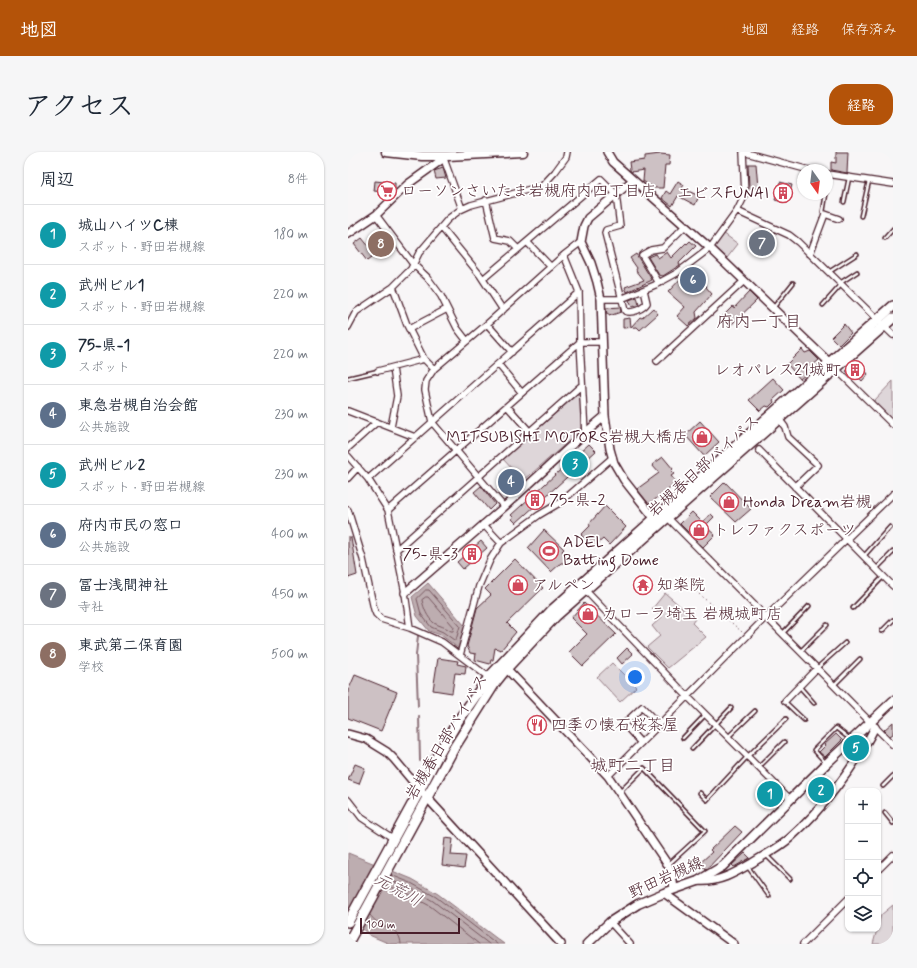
<!DOCTYPE html>
<html lang="ja">
<meta charset="utf-8">
<style>
body{margin:0;font-family:Mynerve,"Klee One",sans-serif;background:#f6f6f7;color:#1f2937}
.controls{position:absolute;right:12px;bottom:12px;display:grid;overflow:hidden;border-radius:8px;box-shadow:0 1px 3px #0004}
.controls button{width:36px;height:36px;display:grid;place-items:center;padding:0;border:0;border-bottom:1px solid #e0e1e3;background:#fff;color:#1f2937;font:20px sans-serif}
.compass{position:absolute;left:449px;top:12px;width:36px;height:36px;border-radius:50%;background:#fff;box-shadow:0 1px 3px #0004;rotate:166deg}
.scale{position:absolute;left:12px;bottom:10px;width:100px;box-sizing:border-box;padding-left:4px;border:2px solid #4a1f2b;border-top:0;font-size:11px;line-height:14px;white-space:nowrap;color:#4a1f2b;-webkit-text-stroke:3px #fff;paint-order:stroke}
.you{position:absolute;left:287px;top:525px;width:14px;height:14px;margin:-10px;border:3px solid #fff;border-radius:50%;background:#1a73e8;box-shadow:0 0 0 6px #1a73e833}
.badge{display:grid;place-items:center;width:26px;height:26px;border-radius:50%;background:#b45309;color:#fff;font-size:13px;font-weight:700}
.pin{position:absolute;translate:-50% -50%;border:2px solid #fff;box-shadow:0 1px 4px #0006}
.list{margin:0;padding:0;list-style:none}
h2{display:flex;justify-content:space-between;align-items:center;height:52px;margin:0;padding:0 16px;font-size:17px}
h2 small{font-size:13px;font-weight:400;color:#747a83}
.list li{display:grid;grid-template-columns:26px 1fr auto;gap:12px;align-items:center;box-sizing:border-box;height:60px;padding:0 16px;border-top:1px solid #e0e1e3}
.list b{display:block;font-size:15px;white-space:nowrap}
.list p{margin:0;font-size:13px;white-space:nowrap;color:#747a83}
.list em{font-size:13px;font-style:normal;color:#747a83}
.icon{flex:none;width:22px;height:22px;fill:none;stroke:currentColor;stroke-width:2;stroke-linecap:round;stroke-linejoin:round}
.map{position:relative;flex:none;width:545px;height:792px;overflow:hidden;border-radius:16px}
header{display:flex;align-items:center;gap:24px;box-sizing:border-box;height:56px;padding:0 20px;background:#b45309;color:#fff}
header strong{font-size:19px}
nav{display:flex;gap:22px;margin-inline-start:auto;font-size:14px}
.intro{display:flex;align-items:center;justify-content:space-between;box-sizing:border-box;height:96px;padding:0 24px}
h1{margin:0;font-size:28px}
.button{padding:10px 18px;border-radius:16px;background:#b45309;color:#fff;font-size:14px;font-weight:700}
main{display:flex;gap:24px;padding:0 24px}
aside{flex:1;background:#fff;border-radius:16px;box-shadow:0 1px 3px #0004}
.map>svg:first-child{display:block}
</style>
<header>
<strong>地図</strong>
<nav><a>地図</a><a>経路</a><a>保存済み</a></nav>
</header>
<div class="intro"><h1>アクセス</h1><a class="button">経路</a></div>
<main>
<aside>
<h2>周辺<small>8件</small></h2>
<ul class="list">
<li><span class="badge" style="background:#0f9aa8">1</span><div><b>城山ハイツC棟</b><p>スポット · 野田岩槻線</p></div><em>180 m</em></li>
<li><span class="badge" style="background:#0f9aa8">2</span><div><b>武州ビル1</b><p>スポット · 野田岩槻線</p></div><em>220 m</em></li>
<li><span class="badge" style="background:#0f9aa8">3</span><div><b>75-県-1</b><p>スポット</p></div><em>220 m</em></li>
<li><span class="badge" style="background:#5c6f8a">4</span><div><b>東急岩槻自治会館</b><p>公共施設</p></div><em>230 m</em></li>
<li><span class="badge" style="background:#0f9aa8">5</span><div><b>武州ビル2</b><p>スポット · 野田岩槻線</p></div><em>230 m</em></li>
<li><span class="badge" style="background:#5c6f8a">6</span><div><b>府内市民の窓口</b><p>公共施設</p></div><em>400 m</em></li>
<li><span class="badge" style="background:#6b7280">7</span><div><b>冨士浅間神社</b><p>寺社</p></div><em>450 m</em></li>
<li><span class="badge" style="background:#8d6e63">8</span><div><b>東武第二保育園</b><p>学校</p></div><em>500 m</em></li>
</ul>
</aside>
<div class="map">
<svg width="545" height="792" viewBox="0 0 545 792">
<rect width="100%" height="100%" fill="#f8f6f7"/>
<filter id="ink" filterUnits="userSpaceOnUse"><feTurbulence type="fractalNoise" baseFrequency=".025" numOctaves="2"/><feDisplacementMap in="SourceGraphic" scale="8" xChannelSelector="R" yChannelSelector="G"/><feConvolveMatrix kernelMatrix="1 2 1 2 8 2 1 2 1" color-interpolation-filters="sRGB"/></filter>
<g filter="url(#ink)">
<!-- green -->
<path fill="#ded6d9" stroke="#947a82" d="M375,81L390,92L379,106L366,94Z
M545,229V270L525,250Z
M230,242L232,243L233,275L230,281L175,329L155,307Z
M317,441L347,467L344,471L358,485L320,516L299,495L312,484L304,474L314,465L304,457Z
M264,511L288,535L272,550L249,525Z
M545,753V792H525L533,763Z"/>
<!-- water -->
<path fill="#bdadb0" stroke="#8f747b" d="M80,431L117,474L110,496L93,483L81,479L69,464L64,445Z
M0,701L64,727L90,742L156,792H42L21,783L0,764Z"/>
<g fill="none" stroke-linecap="round" stroke-linejoin="round">
<!-- shore -->
<path stroke="#785860" stroke-width="1" d="M78,438H81L112,474L108,488H106L95,480L83,475L73,462L69,447Z
M78,445H80L106,475L105,479H103C98,475 91,474 86,471C79,465 76,457 74,448Z
M43,723L63,731L88,745L149,792
M41,728L61,735L85,749L141,792
M38,733L58,741L82,754L131,792
M22,763C24,765 26,768 29,770C39,777 52,776 53,792"/>
<!-- stream -->
<path stroke="#8f747b" stroke-width="2" d="M70,484L68,503L70,554
M71,564L72,609"/>
</g>
<!-- building -->
<path fill="#cdc1c4" stroke="#4a1f2b" d="M488,0H500L499,21L483,18V10L488,11Z
M312,2L322,3L321,13H317L315,36H305L295,29L296,18L283,20L282,18L281,10L297,8V4Z
M400,12H408L410,36H401Z
M95,16L98,26L88,27L86,19Z
M27,29L47,31V38L43,41L26,39Z
M330,29L336,33L334,36L351,44L347,53L330,44L324,54L314,46L318,39L322,42Z
M432,30L444,33L439,51L427,48Z
M34,78L43,91L19,109L6,92L14,86L22,96L33,89L28,82Z
M342,89L348,94L331,111L332,113L315,124L311,123L300,105L307,102L310,106L319,100L323,106L338,91L339,92Z
M288,102L304,128L279,140L277,135L296,128L288,118L289,116L282,106Z
M340,119L347,126L349,124L359,134L358,135L364,142L348,160L349,166L340,174L329,164L337,155L320,140Z
M401,140L409,148L382,174L374,165L385,154L386,156Z
M289,145L291,153L284,155L281,148Z
M272,155L273,160L261,164V162H259L258,156Z
M305,156L310,162L292,178L289,175L275,176V167L282,166L283,175L292,165L294,166Z
M496,172L503,181L491,193L483,185Z
M454,197L457,201L462,199L471,208L457,220L458,222L452,227L439,212Z
M509,208L520,222L514,229L508,223L505,226L498,219Z
M425,226L436,238L425,248L426,250L421,255L418,254L412,259L401,248Z
M352,269L371,290L356,304L337,283Z
M241,292L248,299L168,371L164,367L165,365L163,363Z
M315,305L325,317L323,319L326,322L323,324L329,331L301,352L289,337L311,321L304,313Z
M164,323L170,331L164,337L157,329Z
M377,330L403,357L388,370L362,345Z
M133,334L147,352L141,358L126,340Z
M257,354L278,375L261,393L255,387L246,395L233,383L242,374L241,372Z
M344,360L354,370L363,362L366,365L357,374L367,383L355,395L332,372Z
M196,378L216,397L214,399L219,405L217,407L220,411H213L203,420L180,396Z
M0,385H3L9,423L0,426Z
M133,389L139,396L115,417L109,410Z
M167,407L195,436L159,471L168,480L153,498L147,496L145,508H143L142,512L127,508L128,502L122,501L119,494L129,456L143,443L137,437Z
M236,451L268,482L235,514L221,500L239,482L223,466Z
M279,496L285,502L274,512L269,506Z
M90,506L110,509L109,512L118,514L117,522L107,521L104,541L85,538Z
M7,523L49,540L33,579L0,566V539Z
M545,570V582L542,584L536,578Z
M488,582L494,588L477,605L471,600L477,594L476,593Z
M7,612L17,616L11,632L0,628Z
M475,627L483,634L469,651L465,647L466,645L462,641Z
M419,633L430,644L424,650L414,639Z
M387,674L394,680L358,718L352,711L364,700L362,698Z
M97,686L105,687L103,703L118,704L116,716L94,713Z
M397,701L402,706L386,715L384,713Z"/>
<g fill="none" stroke-linecap="round" stroke-linejoin="round">
<!-- service casing -->
<g stroke="#4a1f2b" stroke-width="5.5">
<path id="service" d="M479,33L480,23
M496,50L501,26
M477,62L475,60L478,42
M513,64L521,29
M537,86L545,77
M481,120L509,102
M492,131L509,120
M475,153L493,133
M425,156L445,131
M0,226L30,219
M516,404L542,375
M528,417L545,400
M505,456L535,425
M534,479L545,468
M435,481L461,454
M453,499L479,473
M469,516L497,491
M486,533L512,507
M451,534L466,551
M437,550L456,568
M380,585L407,559
M335,586L357,563
M344,597L383,556
M478,611L466,598L488,576L502,587
M411,615L436,590
M535,634L545,624
M272,640L296,616L357,679L321,712
M352,641L359,648L399,605L438,567
M537,661L545,671
M418,703L442,727
M400,715L421,744"/>
</g>
<!-- minor casing -->
<g stroke="#4a1f2b" stroke-width="8">
<path id="minor" d="M395,0L461,18
M96,7L114,57
M479,22L545,32
M138,48L147,86L162,89L170,97
M389,59L441,83L450,90L545,183
M28,63L65,112L79,125L93,144L109,176L119,189
M93,75L132,123L155,158
M179,90L203,115
M462,102L477,62L491,67
M216,103L231,140L232,190L237,281
M135,127L253,27L268,42L272,74L258,78L257,81L277,159C284,162 295,157 299,151L296,138
M311,131L294,103L303,98L315,96L337,74
M45,135L59,173L76,207L86,217
M253,147H273L307,133L329,121L362,96L389,59L397,43L395,0
M139,172L164,200
M0,175L8,160L45,135L63,117L71,101L100,67L112,58L123,53L194,34L207,20L218,5L219,0
M61,177L99,157
M309,209L396,129
M150,212L174,241
M487,216L545,273
M30,219L76,207
M159,254L182,280
M0,259L67,285
M431,267L437,275L440,285L470,313L447,335
M43,275L49,244L45,216
M0,296L29,270
M411,298L545,434
M0,304L20,327L40,358L57,441L62,476
M0,326L10,315
M20,327L231,140
M156,355L84,270L77,238L78,229L86,217L139,172L216,103L233,90
M0,358L15,407L26,457L28,462L33,467L62,476L94,490L143,527
M40,358L232,190H254
M320,366L545,593
M135,372L153,391
M48,398L234,233
M238,439L340,545L442,647
M112,503L131,434L142,408L153,391L191,363L213,350L265,305
M437,549L469,516
M293,591L276,572L294,555L311,573
M260,624L418,465L545,342
M0,648L14,666L46,687
M530,718L545,703
M262,770L282,792
M455,792L500,747"/>
</g>
<!-- tertiary casing -->
<g stroke="#4a1f2b" stroke-width="10">
<path id="tertiary" d="M259,0L265,10L362,96L485,214
M285,28L240,66L236,74L233,90L243,111L249,130L253,147L257,264L262,297L266,311L276,328L306,366
M0,82L28,63L60,32L99,4
M57,441L156,355L237,281L257,264
M156,514L260,624L320,713L324,722L326,737
M0,582L18,587L39,600L46,607L72,638L213,792
M350,729C370,731 387,721 404,711C416,703 431,696 442,686C474,658 508,613 527,575
M316,741L386,792"/>
</g>
<!-- primary casing -->
<g stroke="#4a1f2b" stroke-width="11">
<path id="primary" d="M38,0L74,4H99L175,0
M239,792L262,770L290,752L316,741L350,729L375,714L478,612L545,549"/>
</g>
<!-- trunk casing -->
<g stroke="#4a1f2b" stroke-width="12">
<path id="trunk" d="M0,770L72,638L91,601L110,569L141,525L204,458L545,154
M0,791L106,596L147,531L159,516L208,464L545,166"/>
</g>
<!-- path -->
<path stroke="#4a1f2b" stroke-width="1" stroke-dasharray="1 3" stroke-linecap="butt" d="M342,434L394,480"/>
<!-- service -->
<use href="#service" stroke="#fff" stroke-width="2.5"/>
<!-- minor -->
<use href="#minor" stroke="#fff" stroke-width="5.5"/>
<!-- tertiary -->
<use href="#tertiary" stroke="#fff" stroke-width="7"/>
<!-- primary -->
<use href="#primary" stroke="#fff" stroke-width="8"/>
<!-- trunk -->
<use href="#trunk" stroke="#fff" stroke-width="9"/>
</g>
</g>
<!-- icons -->
<defs>
<g id="supermarket-ring" transform="scale(1)"><circle r="9.5" fill="#fff" stroke="#d1495b" stroke-width="1.5"/><path d="M-6-5.5h2.5l.6 2H6L4.5 2H-2.5L-4.4-4H-6ZM-1.5 3.2a1.3 1.3 0 1 0 .1 0ZM3 3.2a1.3 1.3 0 1 0 .1 0Z" fill="#d1495b"/></g>
<g id="building-ring" transform="scale(1)"><circle r="9.5" fill="#fff" stroke="#d1495b" stroke-width="1.5"/><path d="M-4-6H4V6H1V3H-1V6H-4ZM-2.5-4.3h1.7v1.8h-1.7ZM.8-4.3h1.7v1.8H.8ZM-2.5-1h1.7V.8h-1.7ZM.8-1h1.7V.8H.8Z" fill="#d1495b"/></g>
<g id="shop-ring" transform="scale(1)"><circle r="9.5" fill="#fff" stroke="#d1495b" stroke-width="1.5"/><path d="M-5-2.5h2.3a2.7 3.5 0 0 1 5.4 0H5L5.5 6h-11ZM-1.5-2.5h3a1.5 2.3 0 0 0-3 0Z" fill="#d1495b"/></g>
<g id="stadium-ring" transform="scale(1)"><circle r="9.5" fill="#fff" stroke="#d1495b" stroke-width="1.5"/><path d="M0-5a6.5 5 0 1 0 0 10a6.5 5 0 1 0 0-10ZM-3.5-1.8h7v3.6h-7Z" fill="#d1495b"/></g>
<g id="temple-ring" transform="scale(1)"><circle r="9.5" fill="#fff" stroke="#d1495b" stroke-width="1.5"/><path d="M0-6L5-2H3V0L6.5 2.5H4V6H1.5V3h-3V6H-4V2.5H-6.5L-3 0V-2H-5Z" fill="#d1495b"/></g>
<g id="restaurant-ring" transform="scale(1)"><circle r="9.5" fill="#fff" stroke="#d1495b" stroke-width="1.5"/><path d="M-5-6h1v4h1v-4h1v4h1v-4h1v5L-1.5 .5V6h-2V.5L-5-1ZM5-6V6H3V1.5H1.5Q1.5-4 5-6Z" fill="#d1495b"/></g>
</defs>
<g fill-rule="evenodd">
<use href="#supermarket-ring" x="39" y="39"/>
<use href="#building-ring" x="435" y="41"/>
<use href="#building-ring" x="507" y="218"/>
<use href="#shop-ring" x="354" y="285"/>
<use href="#building-ring" x="187" y="348"/>
<use href="#shop-ring" x="381" y="350"/>
<use href="#shop-ring" x="351" y="378"/>
<use href="#stadium-ring" x="201" y="399"/>
<use href="#building-ring" x="124" y="402"/>
<use href="#shop-ring" x="170" y="433"/>
<use href="#temple-ring" x="295" y="433"/>
<use href="#shop-ring" x="240" y="462"/>
<use href="#restaurant-ring" x="189" y="573"/>
</g>
<g text-anchor="middle" dominant-baseline="central" stroke-width="3.5" stroke-linejoin="round" paint-order="stroke">
<!-- poi labels -->
<g font-size="16" fill="#4a1f2b" stroke="#fff" text-anchor="start">
<text x="53" y="39">ローソンさいたま岩槻府内四丁目店</text>
<text x="421" y="41" text-anchor="end">エビスFUNAI</text>
<text x="493" y="218" text-anchor="end">レオパレス21城町</text>
<text x="340" y="285" text-anchor="end">MITSUBISHI MOTORS岩槻大橋店</text>
<text x="201" y="348">75-県-2</text>
<text x="395" y="350">Honda Dream岩槻</text>
<text x="365" y="378">トレファクスポーツ</text>
<text x="215" y="390">ADEL<tspan x="215" dy="18">Batting Dome</tspan></text>
<text x="110" y="402" text-anchor="end">75-県-3</text>
<text x="184" y="433">アルペン</text>
<text x="309" y="433">知楽院</text>
<text x="254" y="462">カローラ埼玉 岩槻城町店</text>
<text x="203" y="573">四季の懐石桜茶屋</text>
</g>
<!-- street labels -->
<g font-size="16" fill="#4a1f2b" stroke="#fff">
<text transform="translate(356 314) rotate(-42)">岩槻春日部バイパス</text>
<text transform="translate(99 585) rotate(-59)">岩槻春日部バイパス</text>
<text transform="translate(318 726) rotate(-24)">野田岩槻線</text>
</g>
<!-- neighbourhood labels -->
<g font-size="17" fill="#4a1f2b" stroke="#fff">
<text x="411" y="170">府内一丁目</text>
<text x="285" y="614">城町二丁目</text>
</g>
<!-- water labels -->
<g font-size="17" font-style="italic" fill="#72515a" stroke="#fff">
<text transform="translate(50 738) rotate(29)">元荒川</text>
</g>
</g>
</svg>
<div class="controls">
<button>+</button>
<button>−</button>
<button><svg class="icon" aria-label="locate" viewBox="0 0 24 24"><circle cx="12" cy="12" r="6"/><path d="M12 2v4M12 18v4M2 12h4M18 12h4"/></svg></button>
<button><svg class="icon" aria-label="layers" viewBox="0 0 24 24"><path d="M12 4l9 5-9 5-9-5zM3 14l9 5 9-5"/></svg></button>
</div>
<svg class="compass" viewBox="-18 -18 36 36"><path d="M0-13l5 13h-10z" fill="#e53935"/><path d="M0 13l5-13h-10z" fill="#747a83"/></svg>
<div class="scale">100 m</div>
<div class="you"></div>
<div class="pin badge" style="left:422px;top:642px;background:#0f9aa8">1</div>
<div class="pin badge" style="left:473px;top:638px;background:#0f9aa8">2</div>
<div class="pin badge" style="left:227px;top:312px;background:#0f9aa8">3</div>
<div class="pin badge" style="left:163px;top:330px;background:#5c6f8a">4</div>
<div class="pin badge" style="left:508px;top:596px;background:#0f9aa8">5</div>
<div class="pin badge" style="left:345px;top:128px;background:#5c6f8a">6</div>
<div class="pin badge" style="left:414px;top:91px;background:#6b7280">7</div>
<div class="pin badge" style="left:33px;top:92px;background:#8d6e63">8</div>
</div>
</main>
